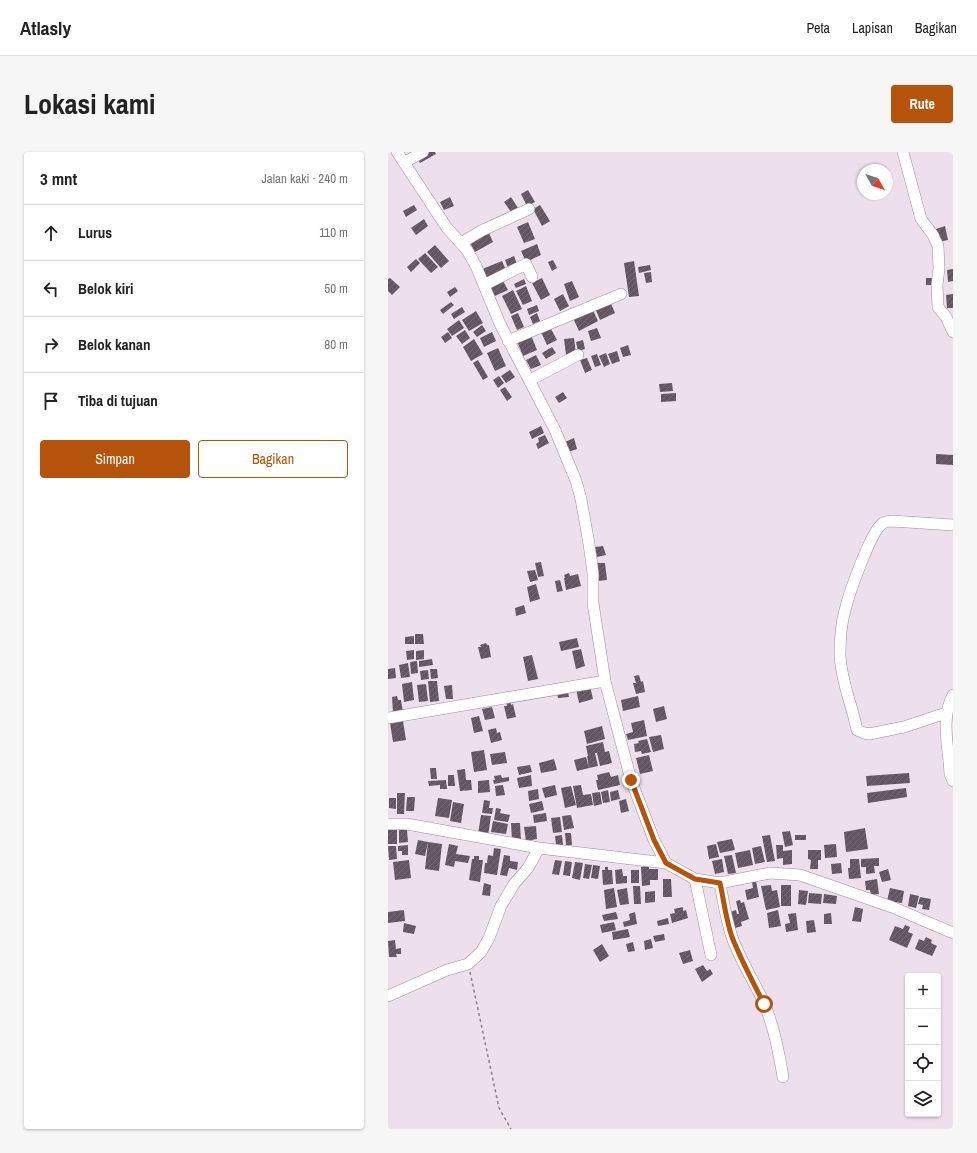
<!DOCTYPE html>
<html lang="id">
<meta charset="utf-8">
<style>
body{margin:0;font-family:"Archivo Narrow",sans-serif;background:#f6f6f6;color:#222}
.controls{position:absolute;right:12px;bottom:12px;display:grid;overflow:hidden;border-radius:4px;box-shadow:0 1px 3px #0004}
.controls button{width:36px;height:36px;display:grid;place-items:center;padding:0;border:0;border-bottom:1px solid #e0e0e0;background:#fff;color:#222;font:20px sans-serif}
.compass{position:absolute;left:469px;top:12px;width:36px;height:36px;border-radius:50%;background:#fff;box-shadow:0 1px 3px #0004;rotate:130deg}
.stop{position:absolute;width:12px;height:12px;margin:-9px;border:3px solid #b45309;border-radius:50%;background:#fff}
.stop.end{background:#b45309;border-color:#fff;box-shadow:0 1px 4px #0008}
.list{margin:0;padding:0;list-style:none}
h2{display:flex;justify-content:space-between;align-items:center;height:52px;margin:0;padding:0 16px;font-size:17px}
h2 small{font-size:13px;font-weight:400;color:#767676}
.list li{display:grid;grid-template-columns:26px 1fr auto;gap:12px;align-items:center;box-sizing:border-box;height:56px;padding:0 16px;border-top:1px solid #e0e0e0}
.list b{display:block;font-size:15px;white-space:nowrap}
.list em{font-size:13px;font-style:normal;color:#767676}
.actions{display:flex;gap:8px;padding:12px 16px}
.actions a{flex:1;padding:9px 0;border:1px solid #b45309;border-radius:4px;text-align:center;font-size:14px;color:#b45309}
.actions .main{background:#b45309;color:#fff}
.icon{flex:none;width:22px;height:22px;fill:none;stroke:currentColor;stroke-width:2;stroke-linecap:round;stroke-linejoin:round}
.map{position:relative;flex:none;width:565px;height:977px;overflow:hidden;border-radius:4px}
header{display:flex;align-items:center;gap:24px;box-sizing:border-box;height:56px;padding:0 20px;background:#fff;border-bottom:1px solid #e0e0e0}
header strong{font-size:19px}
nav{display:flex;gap:22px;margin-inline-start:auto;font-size:14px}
.intro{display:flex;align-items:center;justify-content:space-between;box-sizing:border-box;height:96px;padding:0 24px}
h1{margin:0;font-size:28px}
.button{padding:10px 18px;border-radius:4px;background:#b45309;color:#fff;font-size:14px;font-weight:700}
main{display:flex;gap:24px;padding:0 24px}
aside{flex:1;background:#fff;border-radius:4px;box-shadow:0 1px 3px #0004}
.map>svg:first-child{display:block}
</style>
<header>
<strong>Atlasly</strong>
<nav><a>Peta</a><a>Lapisan</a><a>Bagikan</a></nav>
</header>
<div class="intro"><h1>Lokasi kami</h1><a class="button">Rute</a></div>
<main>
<aside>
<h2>3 mnt<small>Jalan kaki · 240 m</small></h2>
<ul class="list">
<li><svg class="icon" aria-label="ahead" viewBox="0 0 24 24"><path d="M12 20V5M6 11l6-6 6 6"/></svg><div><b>Lurus</b></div><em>110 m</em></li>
<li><svg class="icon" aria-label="left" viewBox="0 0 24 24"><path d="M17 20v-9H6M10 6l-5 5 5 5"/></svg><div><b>Belok kiri</b></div><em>50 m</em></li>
<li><svg class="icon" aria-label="right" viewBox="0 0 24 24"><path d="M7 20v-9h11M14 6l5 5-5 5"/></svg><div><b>Belok kanan</b></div><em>80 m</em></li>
<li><svg class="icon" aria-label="arrive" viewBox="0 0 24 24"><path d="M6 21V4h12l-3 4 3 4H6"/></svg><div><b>Tiba di tujuan</b></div></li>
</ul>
<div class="actions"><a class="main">Simpan</a><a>Bagikan</a></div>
</aside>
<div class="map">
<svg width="565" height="977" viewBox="0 0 565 977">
<defs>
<pattern id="building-hatch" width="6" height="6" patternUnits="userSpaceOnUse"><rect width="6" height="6" fill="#635662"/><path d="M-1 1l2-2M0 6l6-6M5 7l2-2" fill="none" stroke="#766b75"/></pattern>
</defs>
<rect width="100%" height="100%" fill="#eddfec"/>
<!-- building -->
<path fill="url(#building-hatch)" d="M38,0H47L48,2L32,11L29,5Z
M140,38L147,50L139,54L133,42Z
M62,45L66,54L56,58L52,50Z
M123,45L130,56L123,60L116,50Z
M26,53L29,58L18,65L15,59Z
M152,53L162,69L154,74L145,57Z
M36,67L40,74L28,83L23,76Z
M140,70L147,87L136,91L129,75Z
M557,74L560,88L550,90L548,77Z
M100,79L105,90L87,100L81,89Z
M149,92L153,103L138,110L133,99Z
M47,93L61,109L53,116L39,100Z
M37,101L50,115L43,121L30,107Z
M126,104L129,112L120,116L117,108Z
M28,107L32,111L23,120L19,115Z
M165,108L169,116L164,119L160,110Z
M114,109L118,118L95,127L92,118Z
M246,109L251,144L241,145L236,111Z
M262,113L263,118L251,121L250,115Z
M565,117V129L560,130L559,118Z
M263,120L264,130L258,131L256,121Z
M2,126L12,135L4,143L0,139V127Z
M154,126L162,143L153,148L144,131Z
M538,126H545L544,133H538Z
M136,127L138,132L128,136L126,132Z
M115,129L120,138L107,144L102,135Z
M184,129L191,145L182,149L176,132Z
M138,134L144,149L135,153L128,139Z
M67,135L70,139L62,145L59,140Z
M125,138L134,157L123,162L114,144Z
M175,142L181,154L172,159L166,147Z
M565,142V156H559L558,143Z
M222,149L227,161L212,168L207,156Z
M63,150L66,153L55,162L52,158Z
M149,153L151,159L141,163L139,157Z
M74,155L77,160L66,167L63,162Z
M204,156L210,169L191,179L185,166Z
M88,159L95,171L81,179L74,168Z
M130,161L136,175L129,178L123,164Z
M149,161L152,169L145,172L142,165Z
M71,168L76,176L64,184L59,177Z
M94,173L98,179L89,185L85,180Z
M162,175L169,188L159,193L153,180Z
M209,176L213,186L203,189L200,179Z
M77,178L82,186L74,192L68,184Z
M60,180L64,186L57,191L53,185Z
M104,180L108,189L96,195L92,186Z
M143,183L149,198L135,204L129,189Z
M186,186L188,202L178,203L176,187Z
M86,187L95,202L83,209L75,195Z
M195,188L197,197L190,199L188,190Z
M240,193L243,203L235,205L232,196Z
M164,195L168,201L158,207L154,201Z
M110,196L118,214L107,219L99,201Z
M229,199L232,209L224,212L220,202Z
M218,201L222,212L216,215L211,204Z
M209,202L213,213L207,215L203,204Z
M148,203L153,213L143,217L138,208Z
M199,206L204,218L197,221L192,208Z
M90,208L100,225L95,228L85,211Z
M122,218L127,225L118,231L113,224Z
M111,224L116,231L110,236L105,228Z
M284,231L285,239L272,240L271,232Z
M117,235L124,245L119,249L112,238Z
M175,240L179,246L171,251L167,245Z
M288,241V249L273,250V242Z
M153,274L156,281L144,287L141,280Z
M157,283L161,291L150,297L148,292L151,290L150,286Z
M186,286L189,297L180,300L177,290Z
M548,302L565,303V313L548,312Z
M215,394L218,403L209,405L207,395Z
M153,410L156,424L150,425L147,411Z
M209,411H217L219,428L210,429Z
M147,418L150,428L142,430L139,419Z
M181,421L182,424L190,422L193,434L178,438L176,426H177L176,423Z
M172,428L175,439L169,440L167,429Z
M148,432L152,447L142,450L139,435Z
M136,453L138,461L128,464L127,456Z
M27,482H35L36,492H27Z
M26,484V492H17V485Z
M189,486L191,495L173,499L171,490Z
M98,491L99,493H101L103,505L93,507L90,495H93L92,493Z
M193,497L197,514L188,517L184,499Z
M26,498V507L19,508L18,499Z
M36,498V507L28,508V499Z
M144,503L150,527L140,529L135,505Z
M44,507L45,513L31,515V509Z
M29,509L30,521L23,522L22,510Z
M20,511L22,525L13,526L11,513Z
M7,516L8,526L0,527V517Z
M42,517H49L50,526L43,527Z
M40,518L41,527L33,528L32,519Z
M251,523L253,530L255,529L257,540L248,542L245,531H248L246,524Z
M40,529H49L51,549L42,550Z
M24,530L26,548L16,550L14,532Z
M38,532L40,549L31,550L29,533Z
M64,533L65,547H58L56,534Z
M202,534L205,547L191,551L188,537Z
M179,536L181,545L170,546L168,538Z
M9,544L10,548H13L15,560L5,561L4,545Z
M250,544L252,555L235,559L233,548Z
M123,549V553L125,552L128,565L119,567L116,554H119L118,550Z
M276,554L279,567L268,570L265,557Z
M104,555L107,566L97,568L94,557Z
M91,564L95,579L86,581L83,566Z
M256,568L259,584L240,588L238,582L245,580L243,571Z
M15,569L18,588L5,590L2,571Z
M214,574L217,587L199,592L196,579Z
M108,576L109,581L112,580L114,588L103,591L100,578Z
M273,583L276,597L265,600L261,585Z
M259,587L263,600L254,602L253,599L247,600L246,592L251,591L250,589Z
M215,590L217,600L221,599L224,611L212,614L209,601H207L210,614L201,616L199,604H200L198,594Z
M96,598L99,618L86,620L83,600Z
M117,600L119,611L104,613L102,602Z
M261,603L265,619L252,622L248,606Z
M198,605L201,616L189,619L186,608Z
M166,607L169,618L153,621L151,611Z
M142,613L144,620L131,623L129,615Z
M42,616H48L49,627H43Z
M77,617L78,628H83L84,638L72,639L69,618Z
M221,620L223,625L230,623L232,633L210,638L208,628H210L209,623Z
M521,621L522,631L479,634L478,624Z
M60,623H66L67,634H60Z
M113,623L114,626L121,625V629L106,632L105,628H107L106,624Z
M143,623L144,634L131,636L129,626Z
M58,628L59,637H52V633L41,634L40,629Z
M101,628L102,640L90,641V629Z
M115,633L117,643L108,644L107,634Z
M167,633L169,643L157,646L154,636Z
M193,633L195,643L203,642L205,653L189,656L185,634Z
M183,634L188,653L177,656L173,636Z
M518,636L519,645L480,651L479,641Z
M150,637L151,647L141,649L140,639Z
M220,638L222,650L215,651L213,640Z
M230,638L232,647L223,649L222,640Z
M212,640L214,652L206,654L204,641Z
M9,641H17L16,662H9Z
M19,645H27L26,659H18Z
M1,646H8V657L1,656Z
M50,646L64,648L61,666L47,664Z
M238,647L241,659L233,661L231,649Z
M96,648L102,649L101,656H105L104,662L94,661Z
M154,649L156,658L143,661L141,652Z
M65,650L76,652L73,671L62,669Z
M108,656L113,657L112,661L122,663L120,670L106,668Z
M158,661L159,669L146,671L145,663Z
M93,663L103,664L100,684L90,682Z
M183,663L186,676L176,678L174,664Z
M172,665L174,680L165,681L163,666Z
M105,669L120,672L118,682L103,680Z
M123,671H132L133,689H124Z
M148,674L149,687L138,689L136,675Z
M9,676V692H0V677Z
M477,676L480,697L458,700L456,680Z
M11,678H19L20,690L11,691Z
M402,679L405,693L397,695L394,680Z
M177,681H183L184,693H178Z
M174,683L175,693H168L167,684Z
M382,683L387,709L379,710L374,684Z
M407,683H418V688H407Z
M344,687L347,698L332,701L329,690Z
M30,688L40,690L37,704L27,702Z
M40,690L54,692L51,719L37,717Z
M61,692L70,694L68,702L82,704L80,711L67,709L66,715L57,713Z
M328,692L331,705L321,707L319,694Z
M448,692L449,705L437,706L436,693Z
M20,693V703H14V699H10V694Z
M388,693H395V699L404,698V712L395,713V706L389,707Z
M0,694H8L9,707L1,708Z
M373,694L377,710L367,712L364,696Z
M106,696L113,697L109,723L96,721L97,711H99L100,703L105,704Z
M362,698L365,713L350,716L347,701Z
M420,698H433V708H430V717H422L423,708L420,707Z
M116,703L122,704V709L130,710L129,718L121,716L119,724L112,723Z
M344,703L348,721L340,722L336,704Z
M86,704H91V708H95L92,730L81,728L84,707H86Z
M491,706V714H486L487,721L478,722V715H473V707Z
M334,707L336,720L327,722L324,709Z
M462,707H471L473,726L461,727L460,716H462Z
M21,708L23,726L7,728L5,710Z
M167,708L174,709L171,723L164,722Z
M177,709L184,710L182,724L175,723Z
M187,710L195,711L192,728L184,726Z
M453,711L454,721L444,722L443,712Z
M197,712L204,713L201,727L195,726Z
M205,713L212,714L210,727L203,726Z
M261,714V717H270V728H262V733L254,734L253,715Z
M217,715H220V718H224L225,732L215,733L214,718H217Z
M234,717L235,724H239V731L228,732L227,718Z
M500,717L503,728L494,730L491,720Z
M243,718H251V731H243Z
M275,727H283L284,745H275Z
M489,727L491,742L483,743L482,738H478L477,729Z
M368,729L371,745L359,748L357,738L365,736L364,730Z
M96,731L103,733L102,744L94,743Z
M383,733L384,739L389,738L392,755L378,758L373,734Z
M393,733H403V754H393Z
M245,734H252L253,752H246Z
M226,736L229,755L218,757L216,738Z
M239,736L241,752L232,753L229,738Z
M502,736L516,739L514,751L499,749Z
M411,738L420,739L418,753L410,752Z
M267,739V750L257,751V740Z
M421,741L434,742L433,752L420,751Z
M436,742L449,744L448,752L435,751Z
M522,742L531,744L528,756L520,754Z
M532,745L543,747L541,758L534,757L535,753L530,752Z
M352,748L353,751L356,750L361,767L353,770L354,774L344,777L342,760L348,758L349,762H351L348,749Z
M295,755V759L298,758L300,766L284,771L282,762L287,761L286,757Z
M467,755L475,757L473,770L464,769Z
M16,758L17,769L0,771V760Z
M390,758L393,774L381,776L379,761Z
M228,760L230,767L216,769L214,763Z
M247,760L249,772L236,775L235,770L242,768L241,762Z
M408,761L410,778L398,780L397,772L402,771L400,762Z
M443,761L444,772H436V762Z
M280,766L281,772L270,774L269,769Z
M426,768L428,780L419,781L418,769Z
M226,770L228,778L214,781L212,773Z
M16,771L28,774L26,782L15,780Z
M517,773L522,775L520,780L525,782L519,796L501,788L507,774L515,777Z
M240,777L242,785L225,788L224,780Z
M276,782L277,788L267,790L265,784Z
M538,785L544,788L543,791L549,794L544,804L527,797L531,787L536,789Z
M263,787L265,796L257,798L256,789Z
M7,788L8,797L13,796V802H8L9,805H1L0,789Z
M245,790L247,799L240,800L238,792Z
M214,792L221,804L212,810L205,798Z
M302,798L305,809L295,812L291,801Z
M315,813L319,819L322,817L325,822L314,830L307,817Z"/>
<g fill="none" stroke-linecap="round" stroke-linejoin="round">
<!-- minor casing -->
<g stroke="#9c8f9b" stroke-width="12">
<path id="minor" d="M9,0L59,76L79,98L88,114L112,172L167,278L188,329L193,347L201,392L205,421V451L217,529L243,628L266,688L278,711
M515,0L533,67L545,83L550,94L551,116L549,133L550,155L558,165L565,180
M17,10L35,0
M73,91L93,79L141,57
M96,133L138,112L144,125
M120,189L233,142
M142,228L190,203
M565,543C552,567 561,596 562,622L565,629
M558,561L516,575L481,582L476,581L469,578C464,553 453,529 452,503C452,489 453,472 457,458C461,442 483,378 495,371C497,370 501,369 504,369L565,373
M0,566L217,529
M0,672H19L151,696L278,711L307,727L332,731L382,721L412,723L504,755L565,781
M307,727L323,803
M332,731C335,749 338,767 344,785C352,808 366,829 376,851C386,874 391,900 395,925
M0,844L59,818L80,812L93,800L101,786L113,754L126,732L140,716L151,696"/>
</g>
<!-- path -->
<path stroke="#8a8189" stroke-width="1.5" stroke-dasharray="3 3" stroke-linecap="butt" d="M82,820L111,956L123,977"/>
<!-- minor -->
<use href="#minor" stroke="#fff" stroke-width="11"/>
</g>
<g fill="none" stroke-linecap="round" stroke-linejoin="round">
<!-- route -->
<path stroke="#b45309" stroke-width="5" d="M243,628L266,688L278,711L307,727L332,731C336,749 338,768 344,785C353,808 365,830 376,852"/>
</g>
</svg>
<div class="controls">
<button>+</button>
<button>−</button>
<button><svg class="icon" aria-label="locate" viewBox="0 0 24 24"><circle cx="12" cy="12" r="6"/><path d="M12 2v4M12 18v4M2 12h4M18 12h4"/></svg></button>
<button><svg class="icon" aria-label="layers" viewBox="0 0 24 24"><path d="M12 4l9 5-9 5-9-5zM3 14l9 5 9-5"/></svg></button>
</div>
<svg class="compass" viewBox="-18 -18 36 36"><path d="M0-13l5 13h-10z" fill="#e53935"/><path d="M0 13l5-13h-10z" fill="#767676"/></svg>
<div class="stop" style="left:376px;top:852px"></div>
<div class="stop end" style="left:243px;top:628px"></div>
</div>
</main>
